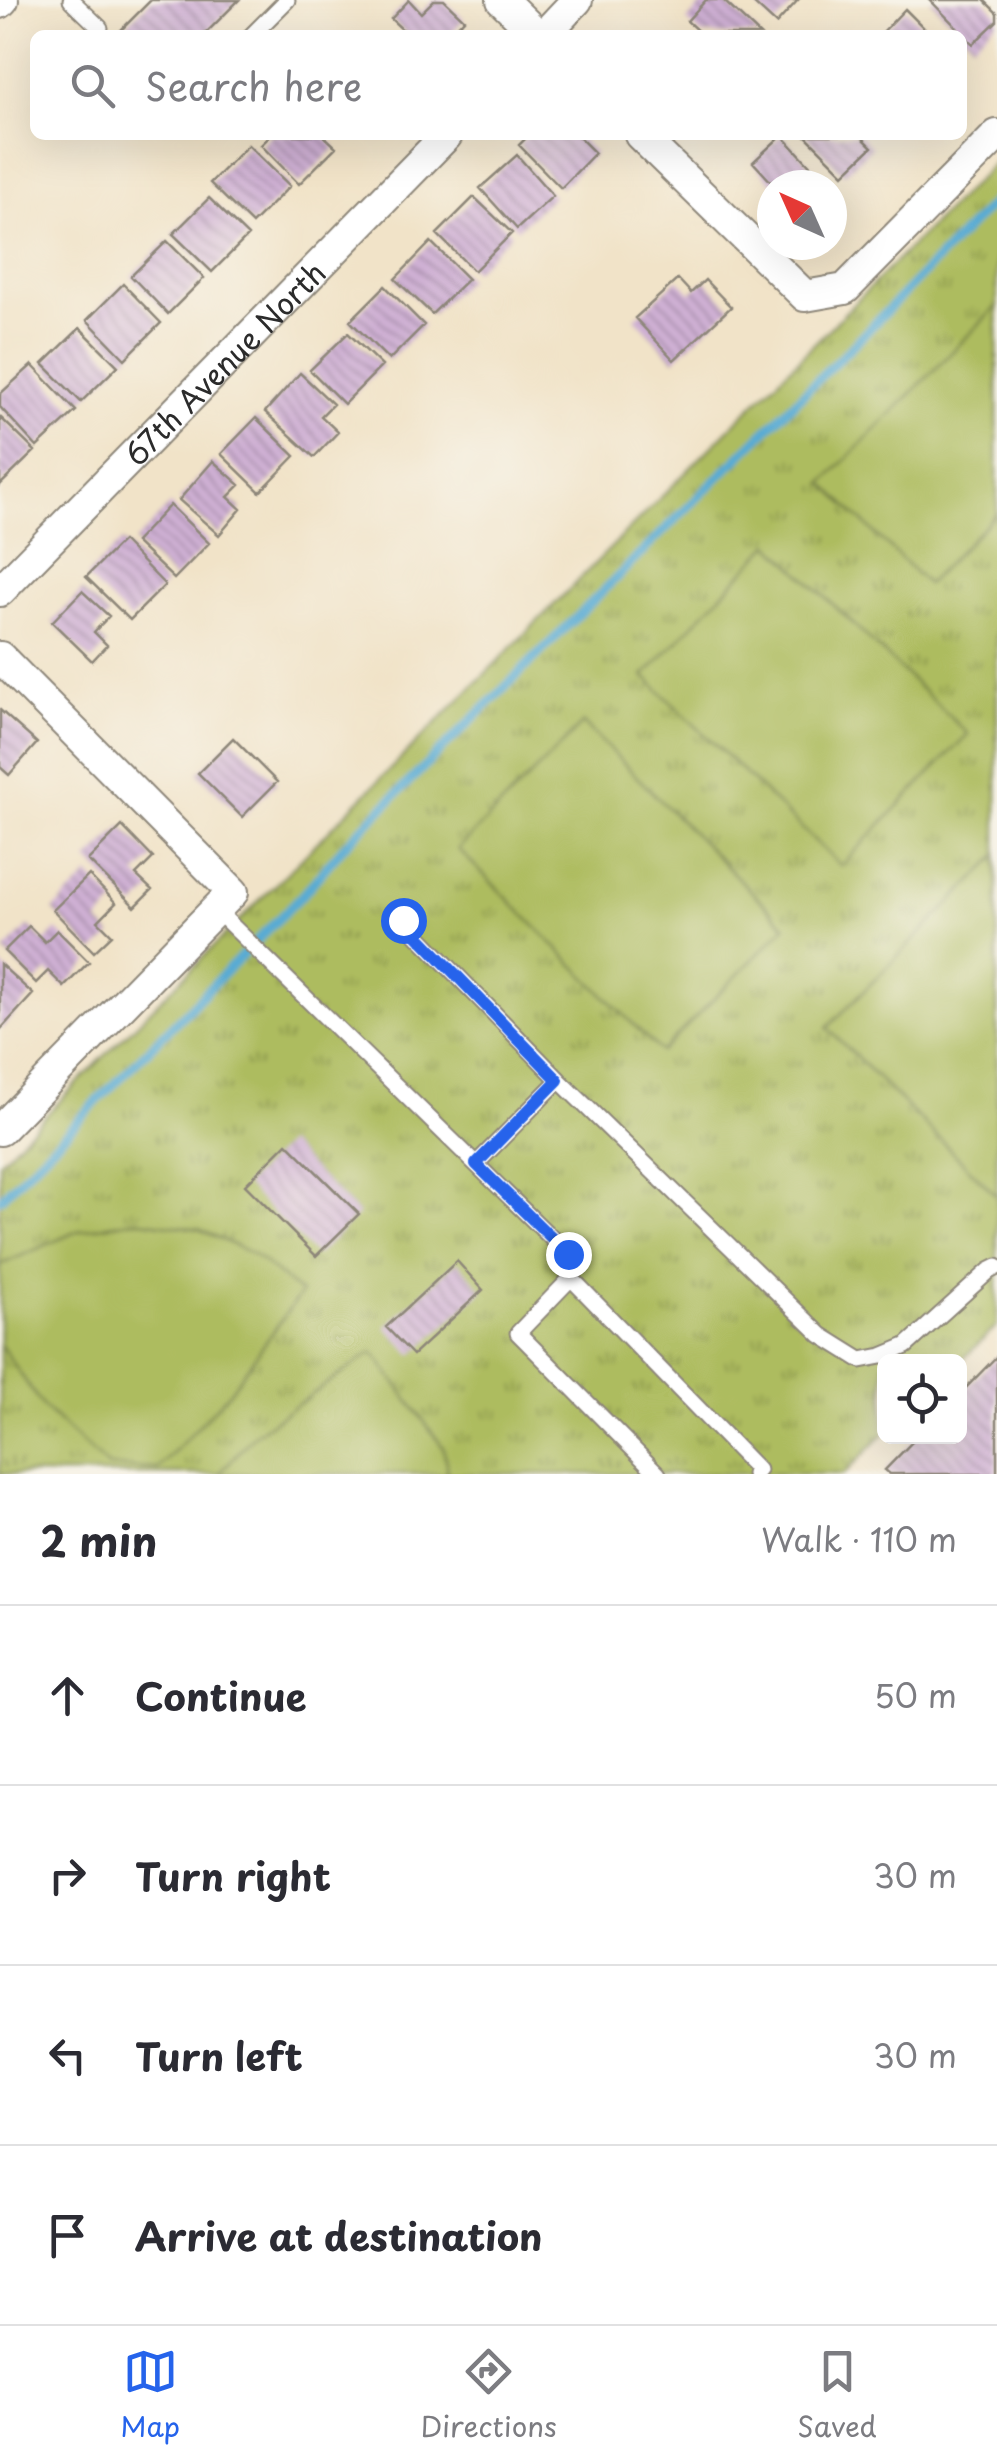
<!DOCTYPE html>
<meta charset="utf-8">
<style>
body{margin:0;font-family:"Playpen Sans",sans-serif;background:#f7f7f7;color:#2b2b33}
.controls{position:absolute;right:30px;bottom:30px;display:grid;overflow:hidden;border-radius:15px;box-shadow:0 10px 40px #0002}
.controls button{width:90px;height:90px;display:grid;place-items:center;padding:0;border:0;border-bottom:2px solid #e1e1e2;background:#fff;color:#2b2b33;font:50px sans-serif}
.compass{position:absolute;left:757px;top:170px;width:90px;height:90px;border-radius:50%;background:#fff;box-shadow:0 10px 40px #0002;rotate:315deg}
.stop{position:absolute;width:30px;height:30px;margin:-22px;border:8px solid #2563eb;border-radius:50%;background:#fff}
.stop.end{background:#2563eb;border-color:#fff;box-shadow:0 2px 10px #0008}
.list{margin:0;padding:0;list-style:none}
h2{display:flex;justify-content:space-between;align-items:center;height:130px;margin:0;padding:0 40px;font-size:42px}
h2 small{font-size:32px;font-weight:400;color:#7c7c81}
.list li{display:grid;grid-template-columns:65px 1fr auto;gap:30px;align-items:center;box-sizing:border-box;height:180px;padding:0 40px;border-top:2px solid #e1e1e2}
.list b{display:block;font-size:38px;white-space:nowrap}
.list em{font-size:32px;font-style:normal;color:#7c7c81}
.icon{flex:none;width:55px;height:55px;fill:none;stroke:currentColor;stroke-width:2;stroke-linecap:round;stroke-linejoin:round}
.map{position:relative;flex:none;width:997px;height:1474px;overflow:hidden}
.search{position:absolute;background:#fff;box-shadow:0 10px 40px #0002;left:30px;right:30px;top:30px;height:110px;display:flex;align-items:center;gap:25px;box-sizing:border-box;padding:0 35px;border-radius:15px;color:#7c7c81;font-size:38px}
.sheet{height:850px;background:#fff}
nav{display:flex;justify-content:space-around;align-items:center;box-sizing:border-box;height:140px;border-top:2px solid #e1e1e2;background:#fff;font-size:28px;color:#7c7c81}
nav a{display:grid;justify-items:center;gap:5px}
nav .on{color:#2563eb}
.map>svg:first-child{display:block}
</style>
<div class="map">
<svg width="997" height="1474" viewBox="0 0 997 1474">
<defs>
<pattern id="grass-tufts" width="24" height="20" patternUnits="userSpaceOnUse" patternTransform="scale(2.5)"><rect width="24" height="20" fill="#adbc5f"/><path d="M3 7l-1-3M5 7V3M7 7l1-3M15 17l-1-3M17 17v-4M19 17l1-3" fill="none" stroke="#8d994f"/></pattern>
<pattern id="building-back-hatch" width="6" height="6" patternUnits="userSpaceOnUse" patternTransform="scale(2.5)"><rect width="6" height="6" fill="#cfb0d4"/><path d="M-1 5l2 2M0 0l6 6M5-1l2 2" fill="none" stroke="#a88fac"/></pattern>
</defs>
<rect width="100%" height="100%" fill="#f7f3e8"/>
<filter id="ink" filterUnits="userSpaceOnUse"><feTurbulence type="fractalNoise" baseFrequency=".01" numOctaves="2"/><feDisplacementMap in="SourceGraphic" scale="20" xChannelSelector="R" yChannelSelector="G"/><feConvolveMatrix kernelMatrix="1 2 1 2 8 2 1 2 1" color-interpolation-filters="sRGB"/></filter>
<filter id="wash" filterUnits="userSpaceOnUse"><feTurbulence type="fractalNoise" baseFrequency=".0048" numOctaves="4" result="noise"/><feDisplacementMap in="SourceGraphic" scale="40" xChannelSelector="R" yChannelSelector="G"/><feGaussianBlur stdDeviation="2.25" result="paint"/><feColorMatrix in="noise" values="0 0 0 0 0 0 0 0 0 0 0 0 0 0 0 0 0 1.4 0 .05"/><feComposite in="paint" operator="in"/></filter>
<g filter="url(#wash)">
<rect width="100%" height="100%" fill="#f1e3c8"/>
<!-- grass -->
<path fill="url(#grass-tufts)" stroke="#6c7445" stroke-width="2.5" d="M997,160V1326L960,1362H884V1434L844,1474H0V1161Z"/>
<!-- pitch -->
<path fill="#adbc5f" stroke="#6c7445" stroke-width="2.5" d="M997,306V513L927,584L823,483Z
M770,544L968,734L841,866L644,676Z
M583,723L786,926L661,1052L458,849Z
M997,856V1196L827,1028Z
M135,1220L199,1229L253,1254L301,1293L229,1393L158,1469L108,1467L43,1407L0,1344V1265L78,1231Z
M373,1352L443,1447L448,1474H219L255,1434Z"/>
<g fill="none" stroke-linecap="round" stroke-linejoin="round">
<!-- stream -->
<path stroke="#58abd4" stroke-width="9" d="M0,1199L304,893L344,846L872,326L997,198"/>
</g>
<g id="blocks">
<!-- building -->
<path fill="url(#building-back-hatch)" d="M151,0H239L204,35H116Z
M409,0L421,13L434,0H444L464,19L449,35H408L391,19Z
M706,0H723L760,35H702L687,21Z
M750,0H798L776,24Z
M930,0H984L997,13V21L973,44Z
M905,9L931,35H880Z
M271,135H323L336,147L299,184L261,145Z
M529,135H577L595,153L561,188L519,145Z
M782,135L828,185H774L753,162Z
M805,135H860L872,147L844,174Z
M248,145L290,186L252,224L210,183Z
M517,155L553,196L517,229L480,188Z
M474,197L512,233L474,271L437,234Z
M209,198L248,236L212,272L173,234Z
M167,241L204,278L168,314L131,276Z
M431,242L468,279L432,314L395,279Z
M678,279L691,293L705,280L731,307L674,360L635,318Z
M123,284L161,323L125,359L87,320Z
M385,286L424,325L389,360L350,321Z
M80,328L118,366L81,402L43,364Z
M348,333L382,366L344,404L310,370Z
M32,365L76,411L37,447L0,407V394Z
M300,373L333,404L321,416L338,432L314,457L265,412Z
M0,417L35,451L0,485Z
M256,418L295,456L260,492L221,454Z
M213,461L240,485L228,497L241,509L219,535L179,500Z
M170,505L209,543L174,579L135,542Z
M122,541L165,585L130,620L86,577Z
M82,591L109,616L94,632L107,645L92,661L52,622Z
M0,710L37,743L9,775L0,767Z
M233,738L277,782L242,817L198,773Z
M122,826L153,858L136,875L152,890L135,907L88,860Z
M89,875L116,903L98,921L112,935L94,952L53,910Z
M29,926L45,942L57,930L89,962L64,987L48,971L36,983L4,951Z
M0,964L33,994L0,1030Z
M287,1143L359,1214L316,1256L245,1185Z
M457,1261L483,1290L413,1355L386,1327Z
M997,1356V1474H890L885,1470L918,1436H960V1394Z"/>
</g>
</g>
<g filter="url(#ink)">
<use href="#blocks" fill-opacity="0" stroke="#8e877a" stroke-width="2.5"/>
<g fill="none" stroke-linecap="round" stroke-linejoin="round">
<!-- service casing -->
<g stroke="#8e877a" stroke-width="19">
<path id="service" d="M71,0L100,28
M252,35L287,0
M216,910L568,1254L571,1278L758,1470L754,1474
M403,920L559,1080L476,1164
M559,1080L821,1335L861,1360L882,1356L906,1346L989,1271L997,1267
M571,1278L518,1333L658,1474"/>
</g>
<!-- minor casing -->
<g stroke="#8e877a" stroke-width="34">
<g id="minor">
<path d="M502,0L538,35"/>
<path d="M0,3L3,0"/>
<path d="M544,35L577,0"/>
<path d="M640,135L805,296L845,289L997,135"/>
<path id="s1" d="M0,591L447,135"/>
<path d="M0,657L233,892L0,1130"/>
</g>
</g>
<!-- service -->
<use href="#service" stroke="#fff" stroke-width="15"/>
<!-- minor -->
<use href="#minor" stroke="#fff" stroke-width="30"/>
</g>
</g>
<g fill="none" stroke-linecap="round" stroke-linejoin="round" filter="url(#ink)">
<!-- route -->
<path stroke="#2563eb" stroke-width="12" d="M403,920L558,1080L476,1164L568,1254"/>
</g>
<g text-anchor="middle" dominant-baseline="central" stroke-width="9" stroke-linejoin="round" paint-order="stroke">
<!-- street labels -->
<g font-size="30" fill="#2b2b2b" stroke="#f7f3e8">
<text stroke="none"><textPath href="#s1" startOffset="320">67th Avenue North</textPath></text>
</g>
</g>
</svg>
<div class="controls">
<button><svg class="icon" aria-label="locate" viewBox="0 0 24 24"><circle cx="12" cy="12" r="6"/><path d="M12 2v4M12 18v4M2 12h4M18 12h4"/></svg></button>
</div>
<svg class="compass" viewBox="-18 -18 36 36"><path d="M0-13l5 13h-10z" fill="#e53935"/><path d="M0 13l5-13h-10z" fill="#7c7c81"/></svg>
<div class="stop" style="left:403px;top:920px"></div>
<div class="stop end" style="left:568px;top:1254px"></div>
<div class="search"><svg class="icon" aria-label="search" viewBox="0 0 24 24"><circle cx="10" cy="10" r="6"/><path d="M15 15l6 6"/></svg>Search here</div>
</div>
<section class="sheet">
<h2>2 min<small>Walk · 110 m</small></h2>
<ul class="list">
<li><svg class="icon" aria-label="ahead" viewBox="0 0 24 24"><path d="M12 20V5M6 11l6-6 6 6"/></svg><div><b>Continue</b></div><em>50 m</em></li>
<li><svg class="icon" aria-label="right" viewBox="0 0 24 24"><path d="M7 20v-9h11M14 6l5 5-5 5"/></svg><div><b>Turn right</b></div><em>30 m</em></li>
<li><svg class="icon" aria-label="left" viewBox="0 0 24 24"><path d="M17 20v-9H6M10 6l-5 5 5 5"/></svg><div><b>Turn left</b></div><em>30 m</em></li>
<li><svg class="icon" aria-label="arrive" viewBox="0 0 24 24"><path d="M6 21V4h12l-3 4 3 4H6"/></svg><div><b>Arrive at destination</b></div></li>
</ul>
</section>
<nav>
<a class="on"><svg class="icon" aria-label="map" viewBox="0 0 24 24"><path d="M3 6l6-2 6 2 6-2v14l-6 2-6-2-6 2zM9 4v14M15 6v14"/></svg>Map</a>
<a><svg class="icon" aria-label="directions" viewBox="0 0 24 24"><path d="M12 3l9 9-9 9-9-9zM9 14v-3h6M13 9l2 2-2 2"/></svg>Directions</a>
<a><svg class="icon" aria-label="saved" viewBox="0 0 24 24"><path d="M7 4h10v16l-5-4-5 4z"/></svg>Saved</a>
</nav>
